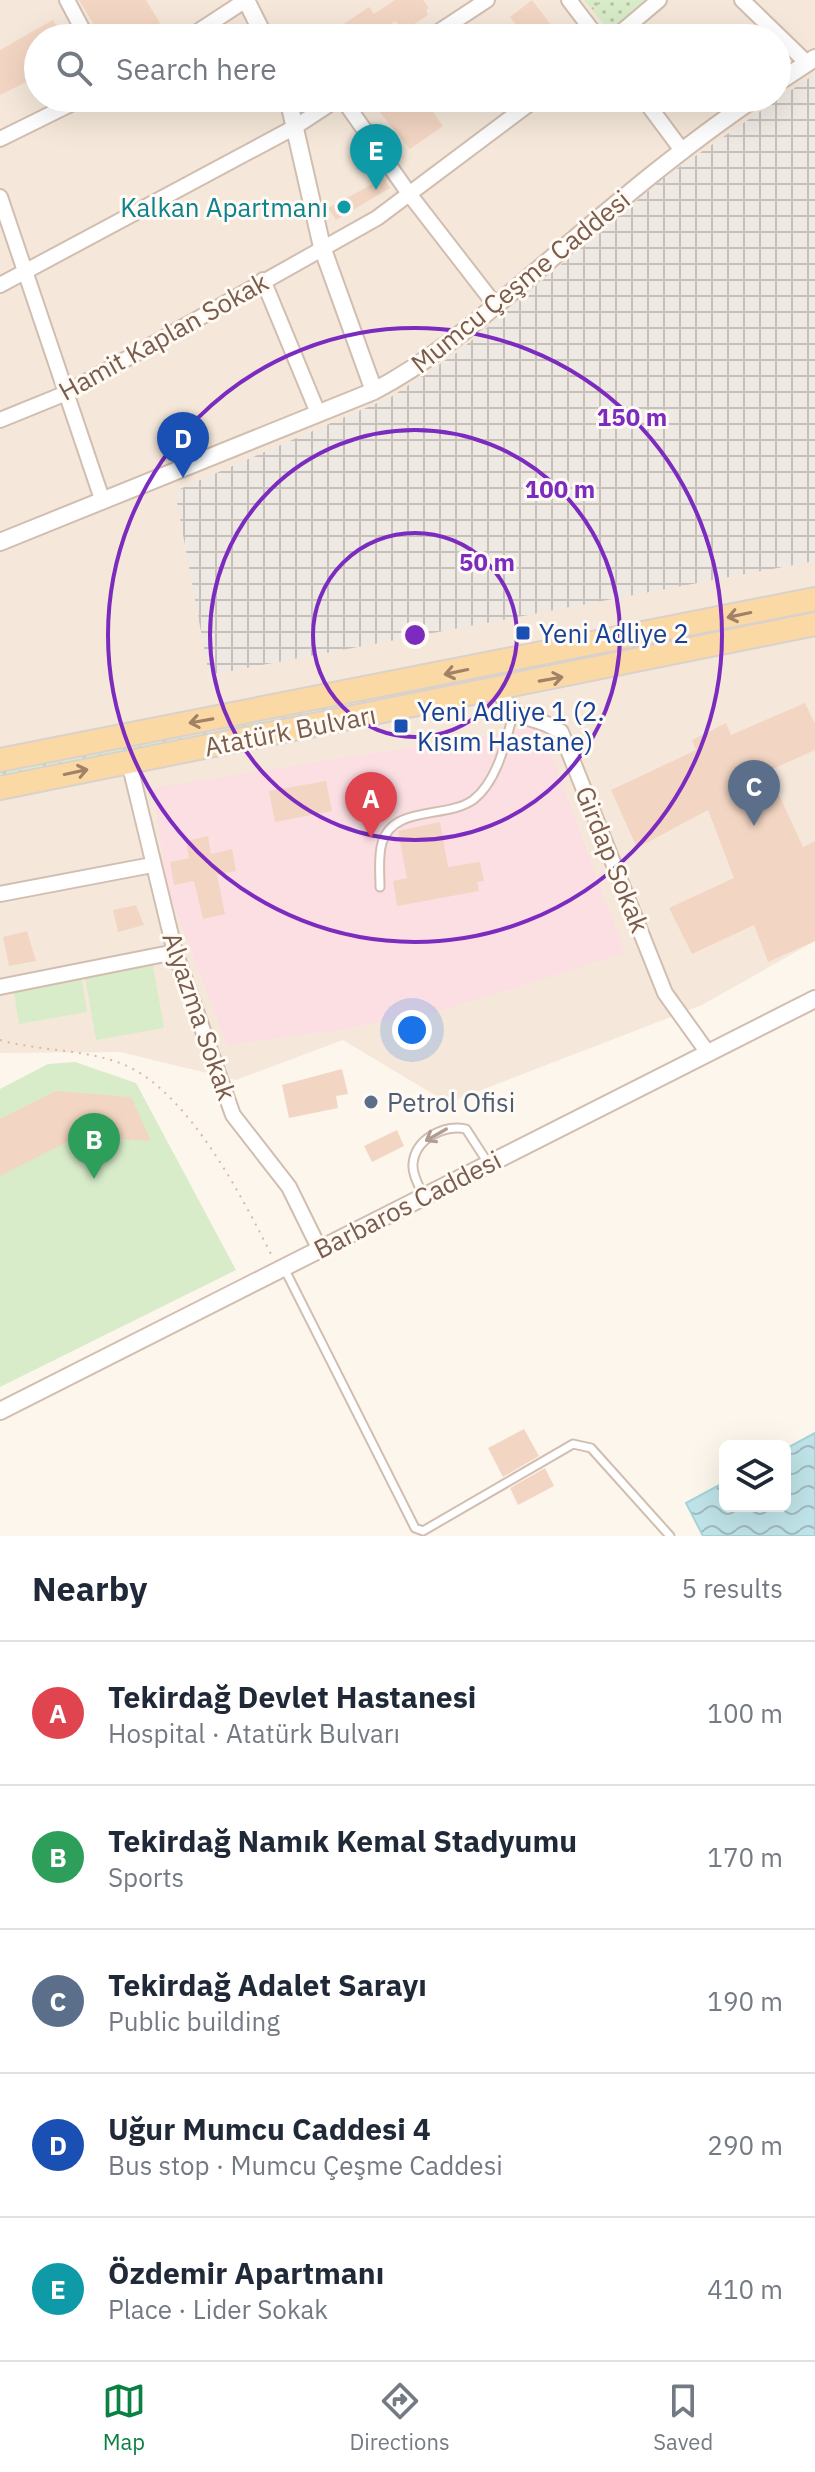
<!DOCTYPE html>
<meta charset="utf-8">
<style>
body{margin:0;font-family:"IBM Plex Sans",sans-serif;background:#f2f2f3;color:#1f2937}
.controls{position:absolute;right:24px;bottom:24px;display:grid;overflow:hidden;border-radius:12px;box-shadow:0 8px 32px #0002}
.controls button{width:72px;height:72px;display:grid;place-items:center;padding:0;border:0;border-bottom:2px solid #e0e1e3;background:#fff;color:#1f2937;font:40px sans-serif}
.you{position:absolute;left:412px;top:1030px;width:28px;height:28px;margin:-20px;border:6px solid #fff;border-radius:50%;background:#1a73e8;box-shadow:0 0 0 12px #1a73e833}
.badge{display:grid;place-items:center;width:52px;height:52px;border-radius:50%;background:#0b8043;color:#fff;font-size:26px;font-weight:700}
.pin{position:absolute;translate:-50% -66px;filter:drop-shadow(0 2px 4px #0008)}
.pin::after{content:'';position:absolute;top:42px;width:28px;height:24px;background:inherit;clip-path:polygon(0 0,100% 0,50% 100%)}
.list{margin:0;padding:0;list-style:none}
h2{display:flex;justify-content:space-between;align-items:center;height:104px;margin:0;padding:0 32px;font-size:34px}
h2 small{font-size:26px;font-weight:400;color:#747a83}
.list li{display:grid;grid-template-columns:52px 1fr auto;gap:24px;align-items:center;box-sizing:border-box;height:144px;padding:0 32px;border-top:2px solid #e0e1e3}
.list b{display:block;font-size:30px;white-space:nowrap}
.list p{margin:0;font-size:26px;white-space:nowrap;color:#747a83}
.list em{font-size:26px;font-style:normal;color:#747a83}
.icon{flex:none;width:44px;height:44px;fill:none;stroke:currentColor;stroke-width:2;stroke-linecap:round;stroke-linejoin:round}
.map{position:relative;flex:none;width:815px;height:1536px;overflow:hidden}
.search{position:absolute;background:#fff;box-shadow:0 8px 32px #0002;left:24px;right:24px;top:24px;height:88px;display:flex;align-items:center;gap:20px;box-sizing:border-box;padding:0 28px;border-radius:44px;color:#747a83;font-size:30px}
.sheet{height:824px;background:#fff}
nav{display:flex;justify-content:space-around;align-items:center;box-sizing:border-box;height:112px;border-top:2px solid #e0e1e3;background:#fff;font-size:22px;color:#747a83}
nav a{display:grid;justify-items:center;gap:4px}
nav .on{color:#0b8043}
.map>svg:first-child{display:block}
</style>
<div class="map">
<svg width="815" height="1536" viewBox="0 0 815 1536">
<defs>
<pattern id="industrial-grid" width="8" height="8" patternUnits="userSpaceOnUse" patternTransform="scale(2)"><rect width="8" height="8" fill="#efe9e4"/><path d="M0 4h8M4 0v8" fill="none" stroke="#c7c0bb"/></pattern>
<pattern id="green-dots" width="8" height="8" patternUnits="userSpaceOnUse" patternTransform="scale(2)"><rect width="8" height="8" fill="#d8ecc9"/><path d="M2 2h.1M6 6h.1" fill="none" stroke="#b4c2a5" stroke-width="1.8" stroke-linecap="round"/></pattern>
<pattern id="water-waves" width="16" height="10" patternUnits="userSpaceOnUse" patternTransform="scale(2)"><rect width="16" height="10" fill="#bfe3e8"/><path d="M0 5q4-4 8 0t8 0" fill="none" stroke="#a0bbbe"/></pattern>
</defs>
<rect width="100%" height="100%" fill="#fdf6ec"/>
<!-- residential -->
<path fill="#f5e8da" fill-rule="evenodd" d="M0,0H815V941L702,1005L448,1103L343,1040L236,1080L120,1052L0,1053ZM38,38H777V98H38Z"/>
<!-- industrial -->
<path fill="url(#industrial-grid)" d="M815,74V561L209,675L175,491L391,397L459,351L666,176Z"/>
<!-- medical -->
<path fill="#fbdfe3" d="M541,727L625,953L443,1010L338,1030L227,1045L167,887L153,788Z"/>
<!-- green -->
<path fill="url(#green-dots)" d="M584,0H646L611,33Z
M815,605V614L575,663L572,655Z
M559,659L561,666L226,732L224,726Z
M209,730L211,738L0,779V770Z"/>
<!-- pitch -->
<path fill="#d8ecc9" d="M152,960L164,1028L96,1040L84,971Z
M81,974L87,1012L19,1024L13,986Z
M75,1062L136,1083L236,1270L0,1387V1089L48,1064Z"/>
<!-- water -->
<path fill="url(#water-waves)" stroke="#a5d3da" stroke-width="2" d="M815,1433V1536H703L686,1503L725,1482V1506H785V1449Z"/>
<!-- building -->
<path fill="#f3d5c3" d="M79,0H146L160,23L133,38H102Z
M395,0H423L429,8L426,10L428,15L410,27L408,23L403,27L395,21L369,38H323L369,7L374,14Z
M532,0L561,38H526L510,17Z
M53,20L64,38H38V71L25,77L28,81L0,95V50Z
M368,98H423L443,126L410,149Z
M384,178L390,188L336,220L328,208Z
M805,703L815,724V750L768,771L803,847L815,841V941L768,962L754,925L692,954L669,908L734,878L708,810L637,848L611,790L696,750L692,740L726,723L731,735Z
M326,781L332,811L275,822L269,791Z
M440,822L448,867L480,862L484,881L477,882L479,891L397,906L393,881L407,878L398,831Z
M208,836L211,854L232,849L236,871L217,875L225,914L203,919L194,881L174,885L170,862L189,858L186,841Z
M136,905L144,925L118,932L113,910Z
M27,931L36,961L9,966L3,937Z
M342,1069L348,1094L336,1096L338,1108L289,1118L282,1085Z
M56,1091L131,1097L151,1141L79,1136L0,1176V1119Z
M397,1130L404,1146L372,1162L364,1146Z
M524,1429L539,1456L503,1477L488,1448Z
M545,1468L554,1486L518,1505L510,1488Z"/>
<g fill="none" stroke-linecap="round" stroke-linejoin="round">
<!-- service casing -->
<g stroke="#d1beb0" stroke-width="11">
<path id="service" d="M380,887C380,873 378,856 382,843C393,805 446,819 473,800C498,781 506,740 514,711
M423,1195C419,1186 412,1174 413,1164C415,1139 444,1124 466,1129L488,1163
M284,1268L415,1528L423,1531L573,1444L591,1448L670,1536"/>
</g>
<!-- minor casing -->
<g stroke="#d1beb0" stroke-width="18">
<path id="minor" d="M67,0L87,38
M569,0L598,38
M742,0L807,63
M188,38L246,0
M429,38L487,0
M614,38L659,0
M342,98L410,195L496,306
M643,98L681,149
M0,139L83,98
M0,197L102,499
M263,280L318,413
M0,285L295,127L339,98
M0,420L64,394L377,218L537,98
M496,689C504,699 512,713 525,717C540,722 548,723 561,732L665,993L708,1053
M129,762L175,952L233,1115L289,1187L319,1248
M0,894L152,865
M0,987L175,952"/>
</g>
<!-- tertiary casing -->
<g stroke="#d1beb0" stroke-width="20">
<path id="tertiary" d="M246,0L265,38
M777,83L815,58
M288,98L322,247L374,391
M0,542L374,391C437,358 490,310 545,264C613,206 680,149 755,98
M0,1411L815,999"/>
</g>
<!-- primary casing -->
<g stroke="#dad1cd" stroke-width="26">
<path id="primary" d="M0,760L815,599
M0,788L815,624"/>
</g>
<!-- path -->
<path stroke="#d9b8a5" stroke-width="2" stroke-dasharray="2 6" stroke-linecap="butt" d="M592,9L603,0
M0,1040C39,1051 82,1049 120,1063C187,1088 242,1197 273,1258"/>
<!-- service -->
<use href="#service" stroke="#fff" stroke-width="7"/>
<!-- minor -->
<use href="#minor" stroke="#fff" stroke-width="14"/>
<!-- tertiary -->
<use href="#tertiary" stroke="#fff" stroke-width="16"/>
<!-- primary -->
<use href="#primary" stroke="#fbd9a5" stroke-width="22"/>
</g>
<!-- one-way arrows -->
<defs><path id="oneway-shaft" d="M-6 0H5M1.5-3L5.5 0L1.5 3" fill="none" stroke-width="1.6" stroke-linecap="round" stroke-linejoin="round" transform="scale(2)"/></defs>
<g stroke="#a18267">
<use href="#oneway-shaft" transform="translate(739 615) rotate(168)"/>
<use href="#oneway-shaft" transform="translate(456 672) rotate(168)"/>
<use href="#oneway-shaft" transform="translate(551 679) rotate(-10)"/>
<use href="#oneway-shaft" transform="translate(201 721) rotate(170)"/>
<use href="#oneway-shaft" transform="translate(76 772) rotate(-12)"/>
</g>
<use stroke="#af9d94" href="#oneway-shaft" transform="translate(436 1135) rotate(150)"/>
<!-- distance rings -->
<g fill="none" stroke="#7b2cbf" stroke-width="4">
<circle cx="415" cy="635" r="102"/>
<circle cx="415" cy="635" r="205"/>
<circle cx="415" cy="635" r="307"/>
</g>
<!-- markers -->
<circle fill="#0f9aa8" stroke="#fffaf3" stroke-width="3" cx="344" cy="207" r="8"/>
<g fill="#1a4fb4" stroke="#fffaf3" stroke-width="3">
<rect x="515" y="625" width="16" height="16" rx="4"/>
<rect x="393" y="718" width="16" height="16" rx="4"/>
</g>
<circle fill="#5c6f8a" stroke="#fffaf3" stroke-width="3" cx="371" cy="1102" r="8"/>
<g text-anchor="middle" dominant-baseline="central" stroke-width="6" stroke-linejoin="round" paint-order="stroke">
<!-- culture labels -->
<g font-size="26" fill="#0d838f" stroke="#fffaf3" text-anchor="end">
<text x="328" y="207">Kalkan Apartmanı</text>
</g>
<!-- street labels -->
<g font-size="26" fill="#7a5c4d" stroke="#fffaf3">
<text transform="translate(520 281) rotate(-39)">Mumcu Çeşme Caddesi</text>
<text transform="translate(163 336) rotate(-29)">Hamit Kaplan Sokak</text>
<text transform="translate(290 730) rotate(-11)">Atatürk Bulvarı</text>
<text transform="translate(613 859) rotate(68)">Girdap Sokak</text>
<text transform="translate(200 1016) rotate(71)">Alyazma Sokak</text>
<text transform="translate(407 1204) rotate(-27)">Barbaros Caddesi</text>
</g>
<!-- transit labels -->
<g font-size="26" fill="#164399" stroke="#fffaf3" text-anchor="start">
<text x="539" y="633">Yeni Adliye 2</text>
<text x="417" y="711">Yeni Adliye 1 (2.<tspan x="417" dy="30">Kısım Hastane)</tspan></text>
</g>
<!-- service labels -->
<g font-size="26" fill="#4e5e75" stroke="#fffaf3" text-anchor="start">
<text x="387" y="1102">Petrol Ofisi</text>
</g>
</g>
<circle cx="415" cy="635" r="12" fill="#7b2cbf" stroke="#fffaf3" stroke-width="4"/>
<g font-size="24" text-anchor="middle" font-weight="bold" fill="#7b2cbf" stroke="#fffaf3" stroke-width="6" stroke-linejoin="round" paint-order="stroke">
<text x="632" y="426">150 m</text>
<text x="560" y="498">100 m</text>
<text x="487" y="571">50 m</text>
</g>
</svg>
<div class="controls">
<button><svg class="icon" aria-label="layers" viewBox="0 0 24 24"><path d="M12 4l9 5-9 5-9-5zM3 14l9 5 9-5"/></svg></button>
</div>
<div class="you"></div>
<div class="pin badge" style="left:371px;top:838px;background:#e0444e">A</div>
<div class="pin badge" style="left:94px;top:1179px;background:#2e9e5b">B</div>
<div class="pin badge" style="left:754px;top:826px;background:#5c6f8a">C</div>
<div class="pin badge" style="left:183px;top:478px;background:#1a4fb4">D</div>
<div class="pin badge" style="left:376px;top:190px;background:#0f9aa8">E</div>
<div class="search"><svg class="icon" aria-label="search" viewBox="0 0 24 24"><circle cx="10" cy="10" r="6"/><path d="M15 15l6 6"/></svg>Search here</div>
</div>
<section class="sheet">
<h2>Nearby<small>5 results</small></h2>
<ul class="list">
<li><span class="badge" style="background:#e0444e">A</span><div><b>Tekirdağ Devlet Hastanesi</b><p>Hospital · Atatürk Bulvarı</p></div><em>100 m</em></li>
<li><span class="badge" style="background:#2e9e5b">B</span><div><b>Tekirdağ Namık Kemal Stadyumu</b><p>Sports</p></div><em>170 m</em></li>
<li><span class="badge" style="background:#5c6f8a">C</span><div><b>Tekirdağ Adalet Sarayı</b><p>Public building</p></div><em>190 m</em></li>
<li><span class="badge" style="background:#1a4fb4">D</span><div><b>Uğur Mumcu Caddesi 4</b><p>Bus stop · Mumcu Çeşme Caddesi</p></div><em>290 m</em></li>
<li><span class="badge" style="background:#0f9aa8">E</span><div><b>Özdemir Apartmanı</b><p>Place · Lider Sokak</p></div><em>410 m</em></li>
</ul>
</section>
<nav>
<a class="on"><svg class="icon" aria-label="map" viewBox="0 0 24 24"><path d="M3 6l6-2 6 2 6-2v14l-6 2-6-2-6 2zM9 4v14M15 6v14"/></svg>Map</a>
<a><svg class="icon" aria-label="directions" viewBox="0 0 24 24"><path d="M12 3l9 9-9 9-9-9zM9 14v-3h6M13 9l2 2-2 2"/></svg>Directions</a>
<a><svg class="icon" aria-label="saved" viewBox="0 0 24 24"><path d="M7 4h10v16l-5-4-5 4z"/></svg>Saved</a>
</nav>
